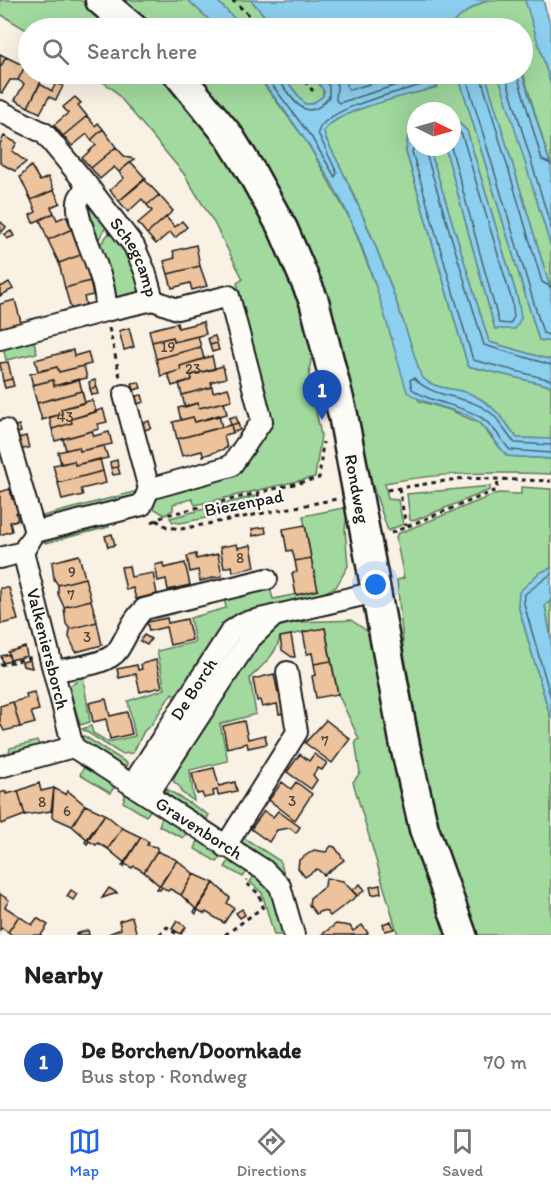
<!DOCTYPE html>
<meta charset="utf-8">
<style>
body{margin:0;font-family:Itim,sans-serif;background:#f6f6f6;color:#202124}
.compass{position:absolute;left:407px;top:102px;width:54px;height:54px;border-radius:50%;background:#fff;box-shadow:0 6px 24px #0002;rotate:95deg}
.you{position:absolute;left:376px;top:585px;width:21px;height:21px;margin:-15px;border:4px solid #fff;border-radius:50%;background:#1a73e8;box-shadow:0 0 0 9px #1a73e833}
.badge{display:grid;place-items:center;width:39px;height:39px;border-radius:50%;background:#2563eb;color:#fff;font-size:20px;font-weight:700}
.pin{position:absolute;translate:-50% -50px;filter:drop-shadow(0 2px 3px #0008)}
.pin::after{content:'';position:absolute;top:32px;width:21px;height:18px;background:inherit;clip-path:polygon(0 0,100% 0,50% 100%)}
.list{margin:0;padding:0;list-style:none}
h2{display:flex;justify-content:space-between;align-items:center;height:78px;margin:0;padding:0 24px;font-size:26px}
h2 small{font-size:20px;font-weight:400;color:#757577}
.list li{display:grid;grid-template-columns:39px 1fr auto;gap:18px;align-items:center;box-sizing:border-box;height:96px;padding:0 24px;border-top:2px solid #e0e0e0}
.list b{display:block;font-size:22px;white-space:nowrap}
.list p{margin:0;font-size:20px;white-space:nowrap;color:#757577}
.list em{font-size:20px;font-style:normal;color:#757577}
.icon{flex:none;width:33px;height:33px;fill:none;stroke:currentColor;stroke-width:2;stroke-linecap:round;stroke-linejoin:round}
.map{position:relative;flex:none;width:551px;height:935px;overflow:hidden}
.search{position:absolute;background:#fff;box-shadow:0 6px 24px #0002;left:18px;right:18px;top:18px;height:66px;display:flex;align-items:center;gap:15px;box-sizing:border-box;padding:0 21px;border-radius:33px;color:#757577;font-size:22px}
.sheet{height:174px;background:#fff}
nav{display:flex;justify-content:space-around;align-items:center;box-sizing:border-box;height:84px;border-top:2px solid #e0e0e0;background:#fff;font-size:16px;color:#757577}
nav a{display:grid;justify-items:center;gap:3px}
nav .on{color:#2563eb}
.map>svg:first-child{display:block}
</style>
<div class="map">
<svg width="551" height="935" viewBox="0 0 551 935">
<rect width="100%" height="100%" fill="#faf1e5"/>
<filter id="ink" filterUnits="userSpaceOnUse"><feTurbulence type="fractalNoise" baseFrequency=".0167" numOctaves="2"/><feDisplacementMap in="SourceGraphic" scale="12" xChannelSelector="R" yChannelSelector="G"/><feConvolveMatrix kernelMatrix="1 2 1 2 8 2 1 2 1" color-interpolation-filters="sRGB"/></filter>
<g filter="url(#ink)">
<!-- green -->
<path fill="#a1d99e" stroke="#5e7a5d" stroke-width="1.5" d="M0,0H80L117,28H28V31L0,14Z
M117,0H188L218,28H148Z
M216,0H251L275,28H244Z
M487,0H525L528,6L551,85V167L523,73L522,28H446L470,9Z
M91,74H165L208,123L263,210L311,324L315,358L311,359L309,376L321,435L315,477L195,505L192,499L173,504V510L165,515L153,508L157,494L166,488L243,468L273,421L237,283L243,279L213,221L184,174L113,89Z
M191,74H256L307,142L352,223L419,401L450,410L479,423L507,456L551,459V474C493,472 443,472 385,483L388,499L398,500L403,524L388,531L361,451L337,349Z
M281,74H312L323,88V96L312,104H305Z
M434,74H458L539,340L551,342V360L489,342L429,147H445L495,329L521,318L518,300L467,131L459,123L452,124V111H416V134L408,136L406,152L468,366L551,386V439L517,438C504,420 494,405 473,395C456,387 434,391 420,376C396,293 366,213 325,137L324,131C337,109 411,95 437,87Z
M485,74H499L551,247V290Z
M86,203L106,227L97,242L80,206Z
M110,232L135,260L143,293L114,300L99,246Z
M33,338L37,353L6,360L3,347Z
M490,486V490L413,521L410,520L407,494Z
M521,487L551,489V568L539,573L518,605L551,719V935H476L450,862L431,799L404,654L397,580L404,578L396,538L397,534L498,493L521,494Z
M134,492L135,498L45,523L35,518Z
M255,496L258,508L180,523L173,522L170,518Z
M348,507L345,529L348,566L336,587L317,596L249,616L175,695L172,693L151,725L144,731L133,753L121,754L82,729L91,726L93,733L108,742L135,736L128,701L165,689L157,651L195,642L190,618L226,608L224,597L270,588L273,599L317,590L303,516Z
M107,519L109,527L46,543L42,541L44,537Z
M551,600V638L545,606Z
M351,620L367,631L372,641L449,935H398L353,782L360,773L355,741L359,739L338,694L325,628L280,637C277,654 262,666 250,678L256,714L220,724L228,761L190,770L194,801L181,792V788L173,781L178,769L176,767C197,731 237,647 273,628C290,619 330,622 351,620Z
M75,676H83L90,722L80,725L69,686L76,682Z
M84,736L127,763V766H119L80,743L77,737Z
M37,741L40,746L9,754L10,748Z
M85,765L116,785L110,793L80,775Z
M165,788L209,815L206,820L195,813L193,815L170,799Z
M126,793L152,808L146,816L123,802Z
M162,816L188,831L183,838L159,826Z
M241,836L280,861L284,873H280L241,846Z
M199,838L223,854L217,862L195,849Z
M231,858L248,870L243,877L225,867Z
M255,874L273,888L288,935H274L262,893L250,882Z"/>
<!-- water -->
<path fill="#8ccfee" stroke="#5f879a" stroke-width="1.5" d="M188,0H216L244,28H218Z
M251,0H487L470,9L446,28H275Z
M525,0H543L551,27V85Z
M522,73L551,167V247L498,74Z
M256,74H281L305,104H312L323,96L324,91L312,74H434L437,87C411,95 337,109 324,131L325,137C366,214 395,293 421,376C434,391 456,387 473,395C494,405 504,420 517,438L551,439V459L507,456C498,446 490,432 480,423C459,407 429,408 407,392C390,336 376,277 352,223C328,170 293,119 256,74Z
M458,74H485L551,290V342L539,340Z
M459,123L467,131L518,300L521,318L515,329H495L445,147H452V124Z
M416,134V147H429L489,342L551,360V386L468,366L406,151L408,136Z
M551,568V600L545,606L551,638V719L518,605L519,592L539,573Z"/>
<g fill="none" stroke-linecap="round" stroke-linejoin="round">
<!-- shore -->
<path stroke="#496470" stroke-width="1.5" d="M264,74L312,138L335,177L337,173L318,133C321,108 405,91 428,83L429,74
M277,74L278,79C292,98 306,127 329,97V86L320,74
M330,74L337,85L336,100L339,103L419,78L421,74
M341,74L349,90L404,74
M465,74L543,333L551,336
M480,74L542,282L551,287
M505,74L551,227
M517,74L542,160L551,164
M416,140L412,152L473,360L551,380
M424,147L484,345L551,365
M451,147L499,323L510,324L514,317L512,301L462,135L458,130H452
M551,445L515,443C506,435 501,421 491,413C468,394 434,400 414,378L410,380L412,389C432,404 460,404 482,418C493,425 501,440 510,450L551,453
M551,574L525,594L524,604L551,698"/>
</g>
<!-- building -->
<path fill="#ecc39c" stroke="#1c1c1c" stroke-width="1.5" d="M0,54L6,57L0,68Z
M6,57L25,66L18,80H10L2,93L0,92V68Z
M25,66L28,68V74L43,77L28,107L15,100L24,84L18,80Z
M85,74L94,76L92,82L84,79Z
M56,83L63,86L56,100L49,97L40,113L28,107L40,84L52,91Z
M75,97L81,103L78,105L87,116L63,136L54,125L68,113L63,107Z
M87,116L95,126L98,123L103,129L91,140L87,134L72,146L63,136Z
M103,129L116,147L91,168L82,158L96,145L91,140Z
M4,136L17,143L12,151L26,162L15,171L0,163V144Z
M116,147L125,157L134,159L119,172L114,167L100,179L91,168Z
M131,162L146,179L119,201L110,190L124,178L119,172Z
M31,166L40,181L48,177L54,190L31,200L20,177Z
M144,179L159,195L147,205L142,199L128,212L119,201Z
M54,190L60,203L51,207L54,213L33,223L30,215L36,212L31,200Z
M159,195L173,211L147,234L138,223L152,211L147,205Z
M54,213L57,220L66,216L72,229L48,240L40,220Z
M166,217L175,227L182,221L187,227L175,238L170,232L156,244L147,234Z
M1,222L6,227L1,233L0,223Z
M72,229L83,254L59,263L48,240Z
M11,231L14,236L7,239L5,234Z
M196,245L200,266L168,274L164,261L175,258L173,251Z
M83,254L90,281L65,288L59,263Z
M200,266L207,286L192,290L190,283L172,288L168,274Z
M90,281L93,295L84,297L86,305L71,309L65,288Z
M9,282L13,289L0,296V285L1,287Z
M15,300L22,326L0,332V304Z
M203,322L206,334L174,342L173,337L152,342L149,330L177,323L178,328Z
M129,328L134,347L124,350L119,331Z
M198,336L201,347L156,359L152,342L173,337L174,342Z
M215,336L217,343L210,345L208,338Z
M217,343L219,350L212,352L210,345Z
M201,347L204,359L180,366L181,370L161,376L156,359Z
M73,350L74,356L88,352L91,364L59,372L57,367L38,371L35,360Z
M212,356L215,369L191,375L192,380L172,386L168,374L181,370L180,366Z
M8,362L12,379L3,381L0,363Z
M84,366L87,378L54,386L53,380L33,385L30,374L57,367L59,372Z
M223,366L226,378L211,382L212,387L182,395L179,383L192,380L191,375Z
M12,379L14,386L5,388L3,381Z
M79,379L82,391L37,403L32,385L53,380L54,386Z
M95,380L97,387L90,389L89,382Z
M139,382L141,388L134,390L132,383Z
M97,387L99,394L92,395L90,389Z
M212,387L213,392L228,388L232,400L199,408L198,403L185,407L182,395Z
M82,391L85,403L61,409L62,414L42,420L37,403Z
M142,395L144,402L137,404L135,396Z
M92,400L96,412L71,419L72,423L52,429L49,417L62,414L61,409Z
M224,402L227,414L195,422L193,417L181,420L178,408L198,403L199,408Z
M103,409L107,422L98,424L99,429L55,441L52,429L72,423L71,419Z
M219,415L222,427L177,439L173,422L193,417L195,422Z
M236,416L238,423L231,425L229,418Z
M149,421L151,428L144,430L143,423Z
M238,423L240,430L233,432L231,425Z
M19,425L21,432L14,434L13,427Z
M231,425L233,433L224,435L227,448L203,456L202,451L182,456L177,439Z
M92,431L94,436L109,432L112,444L80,451L79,447L66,450L63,439Z
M26,436L29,448L18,450L16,439Z
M104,446L108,458L75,465L74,461L61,464L58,452L79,447L80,451Z
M100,459L103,471L58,483L53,465L74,461L75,465Z
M117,460L118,467L111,468L110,462Z
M118,467L120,474L113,475L111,468Z
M103,471L106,483L81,489L83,495L62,500L58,483Z
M10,489L12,499L19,497L23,511L16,513L18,520L10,522L12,531L0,535V492Z
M305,525L311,558L295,561L292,550L287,551L283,529Z
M265,527L266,533L253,536L252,529Z
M112,534L115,545L108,547L105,536Z
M237,544L238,548L251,545L255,567L233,572L232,566L224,568L220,547Z
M196,554V559L218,554L222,576L200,581L198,570L190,572L187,556Z
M79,555L85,578L58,585L54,579L52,562Z
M311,558L318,590L296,595L292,573L297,572L295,561Z
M163,563L164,568L185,563L190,585L168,590L166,579L158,581L155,565Z
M129,566L131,577L153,573L157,594L136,599L133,588L126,590L121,567Z
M85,578L91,600L64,607L58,594V585Z
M0,588H9L18,620L1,624Z
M91,600L97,622L70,629L66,624L64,607Z
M167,618L168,623L187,619L192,640L170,645L166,627L149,631L147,622Z
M97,622L102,645L76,652L69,637L70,629Z
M325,628L331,661L314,664L312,653L307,654L303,632Z
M144,635L151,639L147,645L140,641Z
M291,635L295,657H292L282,650L280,637Z
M25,647L27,656L10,660L8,652Z
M9,654L10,661L3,663L1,656Z
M30,660L32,668L23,666L22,662Z
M156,660L162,687L140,692L136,674L119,678L117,669L137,665L138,670L142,669L141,664Z
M331,661L338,694L316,698L312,676L316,675L314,664Z
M274,674L278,693L284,692L288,712L279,714L277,704L262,707L260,700L257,701L253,679Z
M34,692L39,710L31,712L35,723L20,727L13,702L27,698L26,694Z
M106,699L110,716L127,712L132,734L110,739L106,719L93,722L89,703Z
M13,702L20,727L4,731L0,723V706Z
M326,720L350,739L332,763L305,743Z
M244,721L248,739L265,735L267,744L248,748L247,743L227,748L223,726Z
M300,754L309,761L314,754L327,763L322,770L318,768L313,775L317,780L311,789L287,772Z
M214,768L219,786L235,782L237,791L218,795L217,790L213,791L214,796L204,798L202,793L197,794L192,773Z
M282,782L291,789L296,782L312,794L295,820L269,800Z
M39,783L41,791L54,788L51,811L25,815L18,791Z
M54,788L66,795L68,791L85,805L72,826L52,817Z
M6,791V794L18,791L25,815L1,824L0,793Z
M85,805L105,814L88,840L72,826Z
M264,811L273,817L278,811L300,827L296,833L290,828L277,830L269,842L251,829Z
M105,814L122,828L108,849L98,843L96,845L89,841L87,844L85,842Z
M122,828L141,837L125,863L108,849Z
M141,837L149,842L147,845L157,847V851L144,872L134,866L132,868L125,864L124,867L122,866Z
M331,846L335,847L344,860L324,875L317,869L305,877L298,868L299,860L314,850L326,852Z
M157,851L177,860L160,886L144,872Z
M177,860L194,874L181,895L170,889L168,891L162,887L160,890L157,889Z
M194,874L214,883L197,910L181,895Z
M326,878L343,881L357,896L330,916L327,912L321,911L316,914L309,905L310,898L325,886Z
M214,883L230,898L227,903L234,908L224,923L206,912L205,914L198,910L196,914L194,912Z
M360,884L365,890L357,896L353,890Z
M380,885L381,893L372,895L370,887Z
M109,888L117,893L102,898Z
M71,890L77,894L73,900L67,896Z
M0,894L9,900L5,907L19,916L8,932L2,928L0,930Z
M242,909L245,915L240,918L236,913Z
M19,916L32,925L37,918L48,925L41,935H12L8,932Z
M132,917L137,935H106L121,929L119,921Z
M177,921L186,927L181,934L172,929Z
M391,921L394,929L385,931L383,924Z
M336,924L350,926L353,931L362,925L368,933L365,935H321Z
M88,930L89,935H76V934Z"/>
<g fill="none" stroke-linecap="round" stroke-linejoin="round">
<!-- minor casing -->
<g stroke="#1c1c1c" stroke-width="24">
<g id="minor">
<path id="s1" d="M0,111L44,133L88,186L134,246L145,271L153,300L105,311C111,278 70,219 79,198C81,194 85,189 88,186"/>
<path d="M0,339L105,311"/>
<path d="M124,395L149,489"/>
<path d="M5,430L35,532"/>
<path id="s2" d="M23,552L73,747"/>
<path d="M0,558L23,552L35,532L142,505L149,489L231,466L262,421L229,296L177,309L153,300"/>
<path d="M56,671C73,667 108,665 118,650C128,635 131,621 144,609L267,579"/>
<path id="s3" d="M73,747L264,870L280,886L294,935"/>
<path d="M0,767L73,747"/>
<path id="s4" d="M132,785L231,631L243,623L376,592"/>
<path d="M148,795L249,640L274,616"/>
<path d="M225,847L297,732L287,672"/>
</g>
</g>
<!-- secondary casing -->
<g stroke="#1c1c1c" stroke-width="33">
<g id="secondary">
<path d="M100,0L133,28"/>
<path id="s5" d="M178,74L229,136L252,173L283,229L314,301L343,415L405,746L424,829L462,935"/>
</g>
</g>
<!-- path -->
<path stroke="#1c1c1c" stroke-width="3" stroke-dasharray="4.5 4.5" stroke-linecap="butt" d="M232,0L264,28
M299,74L313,91
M109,328L120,377
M399,488L406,526
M387,490L464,478L551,481
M258,494L261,513
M156,520L167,527L181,529L337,499
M152,522L167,515L319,478L323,442
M391,533L497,490L498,479
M0,665L33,657
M159,935L167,927L178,935
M225,935L263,907L259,894L245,882L247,880"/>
<!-- minor -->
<use href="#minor" stroke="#fdfcf7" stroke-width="20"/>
<!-- secondary -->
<use href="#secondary" stroke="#fdfcf7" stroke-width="28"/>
</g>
</g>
<g text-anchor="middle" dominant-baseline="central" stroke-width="4.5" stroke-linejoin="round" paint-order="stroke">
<!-- number labels -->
<g font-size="15" fill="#50463c">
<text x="168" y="347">19</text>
<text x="193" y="369">23</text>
<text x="65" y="417">43</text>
<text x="240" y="558">8</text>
<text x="72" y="572">9</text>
<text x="71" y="595">7</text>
<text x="87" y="637">3</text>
<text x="325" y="741">7</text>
<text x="292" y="801">3</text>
<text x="42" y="802">8</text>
<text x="67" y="811">6</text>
</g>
<!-- street labels -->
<g font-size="18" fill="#1c1c1c" stroke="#fdfcf7">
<text stroke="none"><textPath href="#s1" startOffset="204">Schegcamp</textPath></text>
<text stroke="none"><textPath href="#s5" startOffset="459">Rondweg</textPath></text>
<text transform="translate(244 503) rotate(-11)">Biezenpad</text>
<text stroke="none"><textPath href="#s2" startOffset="100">Valkeniersborch</textPath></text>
<text stroke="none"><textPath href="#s4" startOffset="114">De Borch</textPath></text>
<text stroke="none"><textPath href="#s3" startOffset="150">Gravenborch</textPath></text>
</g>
</g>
</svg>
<svg class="compass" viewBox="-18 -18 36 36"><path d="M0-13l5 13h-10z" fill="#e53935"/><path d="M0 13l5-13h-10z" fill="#757577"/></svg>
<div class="you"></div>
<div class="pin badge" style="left:322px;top:420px;background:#1a4fb4">1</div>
<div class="search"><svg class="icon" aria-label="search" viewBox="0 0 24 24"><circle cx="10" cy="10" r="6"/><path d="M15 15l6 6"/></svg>Search here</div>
</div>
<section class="sheet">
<h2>Nearby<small></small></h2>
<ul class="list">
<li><span class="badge" style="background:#1a4fb4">1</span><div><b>De Borchen/Doornkade</b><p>Bus stop · Rondweg</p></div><em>70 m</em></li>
</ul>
</section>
<nav>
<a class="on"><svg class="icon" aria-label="map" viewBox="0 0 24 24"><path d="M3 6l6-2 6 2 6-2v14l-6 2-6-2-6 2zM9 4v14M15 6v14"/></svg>Map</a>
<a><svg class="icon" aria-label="directions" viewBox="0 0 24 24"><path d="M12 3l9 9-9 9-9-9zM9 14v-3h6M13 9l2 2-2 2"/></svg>Directions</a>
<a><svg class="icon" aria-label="saved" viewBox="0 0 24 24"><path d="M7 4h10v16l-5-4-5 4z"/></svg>Saved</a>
</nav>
